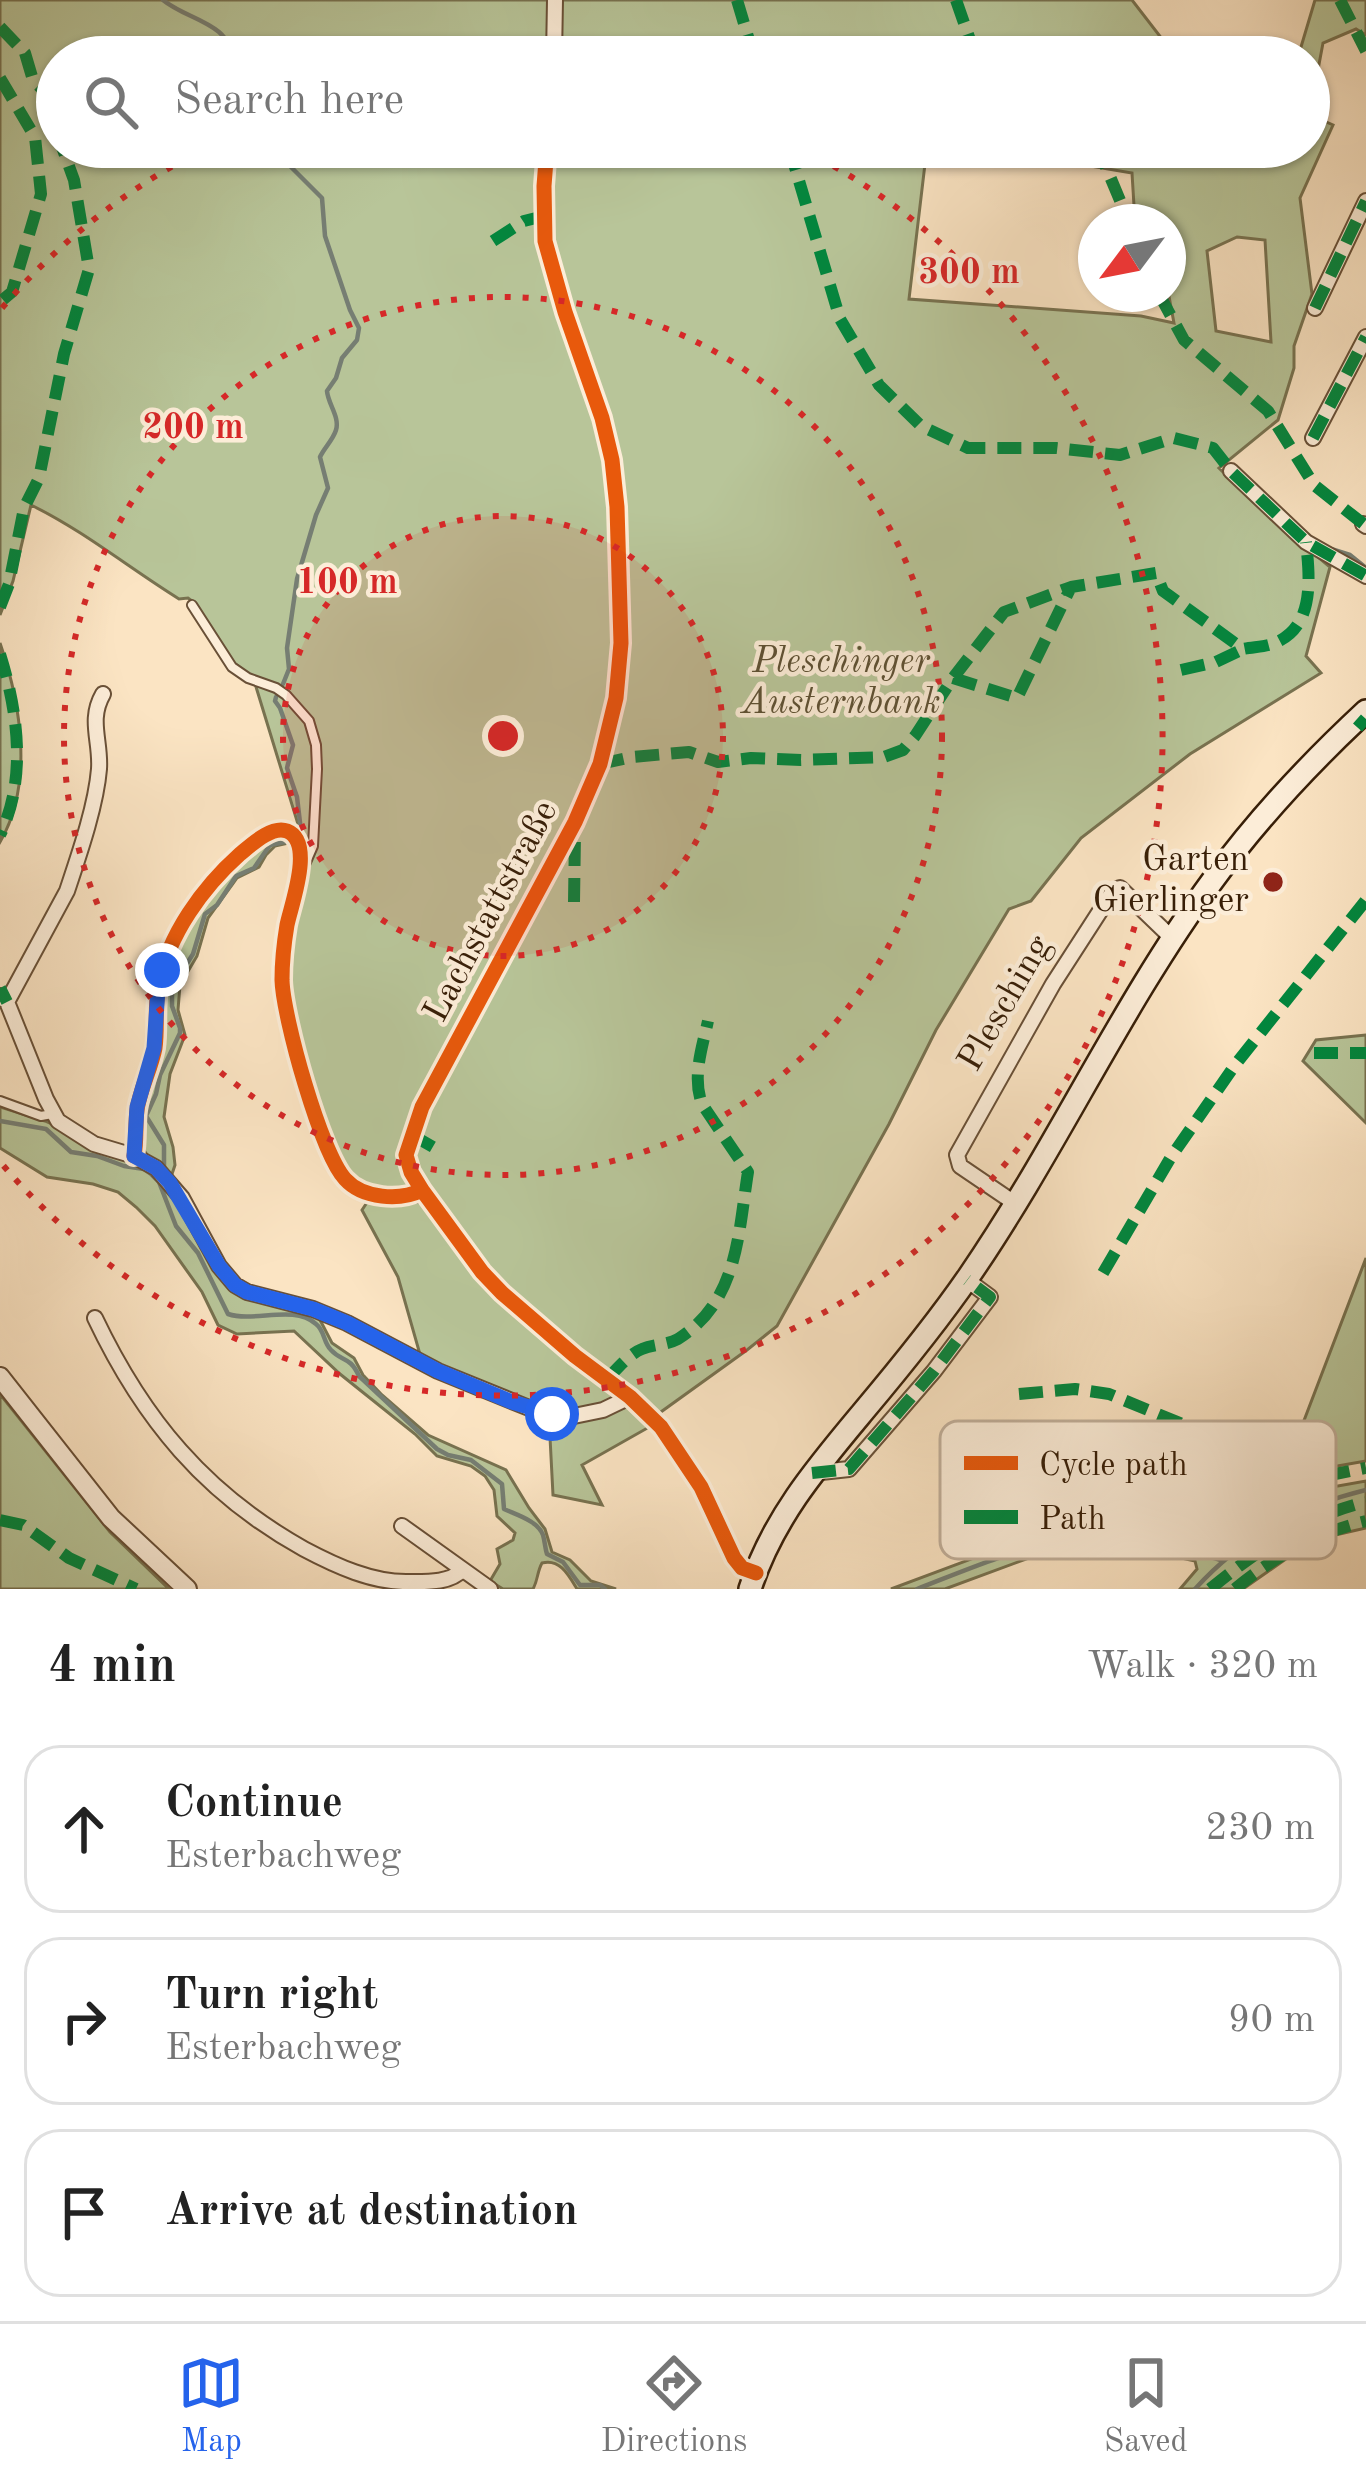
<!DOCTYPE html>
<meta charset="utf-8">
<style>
body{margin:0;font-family:"Old Standard TT",serif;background:#f2f2f2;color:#222}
.compass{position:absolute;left:1078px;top:204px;width:108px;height:108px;border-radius:50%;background:#fff;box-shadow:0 3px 9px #0004;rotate:238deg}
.stop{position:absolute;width:36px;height:36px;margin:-27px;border:9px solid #2563eb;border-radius:50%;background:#fff}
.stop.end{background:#2563eb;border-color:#fff;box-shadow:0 3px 12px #0008}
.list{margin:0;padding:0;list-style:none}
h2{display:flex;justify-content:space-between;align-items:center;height:156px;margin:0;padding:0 48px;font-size:51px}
h2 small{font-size:39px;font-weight:400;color:#767676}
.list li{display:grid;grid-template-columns:78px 1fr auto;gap:36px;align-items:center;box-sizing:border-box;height:168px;margin:0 24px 24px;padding:0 24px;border:3px solid #e0e0e0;border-radius:36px}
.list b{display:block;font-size:45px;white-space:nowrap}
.list p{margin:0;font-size:39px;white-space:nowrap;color:#767676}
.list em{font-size:39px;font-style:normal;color:#767676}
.icon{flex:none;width:66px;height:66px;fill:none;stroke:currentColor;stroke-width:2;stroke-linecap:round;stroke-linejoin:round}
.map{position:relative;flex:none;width:1366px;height:1589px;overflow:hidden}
.search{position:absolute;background:#fff;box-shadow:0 3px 9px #0004;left:36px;right:36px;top:36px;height:132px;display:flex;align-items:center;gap:30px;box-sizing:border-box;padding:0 42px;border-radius:66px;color:#767676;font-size:45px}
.sheet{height:732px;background:#fff}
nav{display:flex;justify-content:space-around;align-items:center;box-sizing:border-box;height:168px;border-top:3px solid #e0e0e0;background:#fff;font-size:33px;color:#767676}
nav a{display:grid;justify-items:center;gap:6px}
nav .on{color:#2563eb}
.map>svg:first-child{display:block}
</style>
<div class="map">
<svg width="1366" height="1589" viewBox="0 0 1366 1589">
<rect width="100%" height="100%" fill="#fbe4c3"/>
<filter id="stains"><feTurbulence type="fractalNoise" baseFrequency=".00167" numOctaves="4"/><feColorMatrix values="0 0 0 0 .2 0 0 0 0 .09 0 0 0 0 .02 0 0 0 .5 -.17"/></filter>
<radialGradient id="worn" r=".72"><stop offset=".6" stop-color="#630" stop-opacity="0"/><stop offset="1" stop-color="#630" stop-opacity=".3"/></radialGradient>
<!-- green -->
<path fill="#b8c599" stroke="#787250" stroke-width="3" fill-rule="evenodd" d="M0,0H550L547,57H57V147H542L539,214L608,465L613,512L615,634L610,702L599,744L564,831L409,1123C399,1151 403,1160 414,1187L387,1192L356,1183L344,1170L334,1150L306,1064L288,997L287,960L305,847L253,677L231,661L195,603L188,598L179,599C129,568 84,531 31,505L13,581L0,615Z
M560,0H1132L1176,57H559Z
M1315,0H1366V35L1356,29L1323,43L1314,91L1322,95L1315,117L1333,125L1300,198L1312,294L1294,346V368L1278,420L1219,468L1262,510L1330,567L1306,656L1321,673L1190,754L1081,838L1031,901L1009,909L936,1030L889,1124L777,1326L747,1350L658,1414L507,1291L480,1259L417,1172L413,1154L425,1111C459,1050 493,989 527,927C559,869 593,810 612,746C635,667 631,528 615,447C604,387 574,333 558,274C547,232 551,190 552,147H927L909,299L1141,316L1174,323L1168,291V222H1135L1132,173L978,147H1245L1256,162L1267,147H1309V57H1298ZM1237,237L1265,240L1271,342L1216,331L1207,251Z
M0,643C21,704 34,784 0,842Z
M283,835L292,839L289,843L275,846L266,855L259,867L237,878L232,885L208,918L197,956L180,985L178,1010L185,1035L170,1074L164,1117L173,1147L175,1165L171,1177C160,1167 145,1158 141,1143C135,1117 145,1087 150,1061C156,1032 158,1000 167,971C181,923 234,850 283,835Z
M1366,1035V1123L1303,1061L1316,1040Z
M0,1107L45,1121L152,1169L175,1196L218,1270L319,1318L332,1343L354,1358L363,1375L382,1395L428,1435L506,1470L529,1508L545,1529L552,1552L570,1560L591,1581L616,1589H577C569,1576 560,1558 542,1563C537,1572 538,1580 533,1589H503L490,1581L500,1564L497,1549L513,1540L515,1533L497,1516L494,1490L485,1476L471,1466L437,1456L415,1434L340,1374L294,1331L237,1334L218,1325L202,1292L155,1226L136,1207L118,1192L93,1184L47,1177L0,1148Z
M370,1198L423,1203L454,1246L502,1302L621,1398L613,1403L556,1413L421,1358L398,1277L362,1210Z
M1366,1258V1461L1326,1468H1299L1292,1452Z
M0,1394L110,1532L169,1589H0Z
M627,1407H633L651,1426L582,1465L602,1505L553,1495L549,1418H586Z
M1366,1481V1528L1331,1536L1293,1554L1243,1589H1180L1197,1569L1195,1561L1154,1552L1075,1549L1037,1555L945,1589H891L1030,1537L1060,1531L1093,1530L1214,1546L1275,1508L1301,1487L1321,1489Z"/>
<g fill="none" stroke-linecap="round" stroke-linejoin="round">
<!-- stream -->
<path stroke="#767e73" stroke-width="4.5" d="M163,0C180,14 202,18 219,32C227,39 232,49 239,57
M279,147L277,153L322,198L325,236L350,310L359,328L357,340L342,358L336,378L327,391C328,404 340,417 336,430C333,440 324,448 320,457L328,488L316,515L297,579L287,648L289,669L283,684
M1331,549L1350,555L1366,568
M276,697L275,701L280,708L293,745L287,768L297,797L301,831
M0,1121L46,1129L71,1152L97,1156L124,1166L144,1169L151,1174L159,1182L176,1226L198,1253L228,1314C255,1323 293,1304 316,1324C325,1331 323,1342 331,1350C342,1362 350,1356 359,1376L437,1449L448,1455L471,1460L502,1484L504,1509C517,1515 538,1521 543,1535C545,1542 545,1548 547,1554L563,1562L580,1585H600L605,1589
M164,1169V1145L146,1116L156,1094L160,1075L180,1033V1028L172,1006V987L193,954L205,914L217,905L236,876L254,868L270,845L289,841
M917,1589C1015,1551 1061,1527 1168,1549C1186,1552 1206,1554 1223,1561
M1195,1589C1241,1538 1300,1506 1366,1490"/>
<!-- service casing -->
<g stroke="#695037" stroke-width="12">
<path id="service" d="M192,605L232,667L248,678L276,688L286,695L309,721L316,745L317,769L313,846L303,869
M0,1101L41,1116L52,1114"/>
</g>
<!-- minor casing -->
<g stroke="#695037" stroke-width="18">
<path id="minor" d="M554,57L555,0
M547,147L544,186L545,241L565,312L602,418L612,460L617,507L621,643L616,698L600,764L575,822L422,1107L406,1155L411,1172L422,1190L482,1272L502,1293L575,1356L630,1397L661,1427L701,1487L734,1558L742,1568L756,1573
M1315,308L1366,201
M1313,438L1366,337
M1231,471L1306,542L1366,576
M1363,524L1366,526
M0,996L7,1002L46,1099L58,1121L94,1144L134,1156L156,1168L182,1198L219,1266L235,1285L247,1292L313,1309L347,1323L438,1371L534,1410L569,1417L603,1410L630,1397
M7,1002L67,891C79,855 96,806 99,769C101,741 88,720 103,694
M134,1156C137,1140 135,1125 137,1110C140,1089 151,1069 155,1048C158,1027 154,1005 159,984C168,935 203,887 240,854C251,845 272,825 287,831C315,842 291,905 287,925C284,943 282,962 282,980C283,1017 321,1153 345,1179C363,1199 400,1201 422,1190
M1016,1204L960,1166L957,1155L1053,984L1113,891L1120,888L1173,939
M95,1318C143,1419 205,1494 304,1549C336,1566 373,1583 409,1582C427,1582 450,1583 462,1570
M812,1473L849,1469L934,1371L990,1297L967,1280
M402,1526L490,1589"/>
</g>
<!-- tertiary casing -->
<g stroke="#695037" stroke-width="22">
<path id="tertiary" d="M0,1377L111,1518L187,1589"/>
</g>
<!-- secondary casing -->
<g stroke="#381f08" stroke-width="26">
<path id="secondary" d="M750,1589C772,1520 816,1468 862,1413C899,1369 936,1324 969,1276C1057,1148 1121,1005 1213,880C1259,817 1310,763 1366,711"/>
</g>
<!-- service -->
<use href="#service" stroke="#fcedd8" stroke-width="8"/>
<!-- minor -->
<use href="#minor" stroke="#fcedd8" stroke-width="14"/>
<!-- tertiary -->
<use href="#tertiary" stroke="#fcedd8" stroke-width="18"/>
<!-- secondary -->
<use href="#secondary" stroke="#fcedd8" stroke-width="21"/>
<!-- quiet -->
<path stroke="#00873e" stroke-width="12" stroke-dasharray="24 12" stroke-linecap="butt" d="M737,0L754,57
M956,0L976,57
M1340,0L1366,51
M0,27L25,53L33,80L50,97L57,128
M0,78L35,137L41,194L12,292L0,302
M789,147L840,319L879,385L921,426L968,448H1056L1120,455L1174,438L1213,448L1231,471L1306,542L1366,576
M1094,147L1101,155L1129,222
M493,241L524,221L544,216
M1159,294L1184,340L1268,411L1314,485L1366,526
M1315,308L1366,201
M1313,438L1366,337
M0,607L9,584L24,508L39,478L64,354L89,269L74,180L62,147
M0,654C18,712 27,779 0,835
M1181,670L1216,662L1243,649
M953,678L1017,698L1071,587
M1357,719L1366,727
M600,764L632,757L689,752L718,762L751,758L801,760L884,757L903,750L915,736L953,678L1004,612L1071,587L1156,573L1163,591L1243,649C1252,647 1264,647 1272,644C1315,629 1310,579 1306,542
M574,902L575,834
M0,988L7,1002
M1314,1053H1366
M412,1135L440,1151
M1103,1273L1171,1157L1235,1065L1366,900
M607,1379C617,1369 629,1354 642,1349C654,1344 667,1345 678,1339C738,1301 738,1235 748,1172L702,1104C692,1077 702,1048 708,1021
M1019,1394L1075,1389L1109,1394L1209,1435L1269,1466L1300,1474H1335L1366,1468
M812,1473L849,1469L934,1371L990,1297L967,1280
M0,1520L23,1525L69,1558L136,1589
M1210,1589C1257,1551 1306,1516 1366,1502
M1235,1589C1275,1556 1316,1533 1366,1521"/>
<!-- cycleway casing -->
<g stroke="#fcedd8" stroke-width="22">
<path id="cycleway" d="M547,147L544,186L545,241L565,312L602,418L612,460L617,507L621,643L616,698L600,764L575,822L422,1107L406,1155L411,1172L422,1190L482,1272L502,1293L575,1356L630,1397L661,1427L701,1487L734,1558L742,1568L756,1573
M134,1156C137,1140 135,1125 137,1110C140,1089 151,1069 155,1048C158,1027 154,1005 159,984C168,935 203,887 240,854C251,845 272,825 287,831C315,842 291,905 287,925C284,943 282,962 282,980C283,1017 321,1153 345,1179C363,1199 400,1201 422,1190"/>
</g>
<!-- cycleway -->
<use href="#cycleway" stroke="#e8590c" stroke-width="15"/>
</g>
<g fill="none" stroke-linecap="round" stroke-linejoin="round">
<!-- route -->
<path stroke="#2563eb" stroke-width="15" d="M162,970L158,989L154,1048L137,1107L134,1156L156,1168L170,1183L219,1266L235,1285L247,1292L313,1309L347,1323L438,1371L512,1402L552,1414"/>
</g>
<!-- distance rings -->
<circle cx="503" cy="736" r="220" fill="#d62828" fill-opacity=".12"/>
<g fill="none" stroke="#d62828" stroke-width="6" stroke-dasharray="6 12">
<circle cx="503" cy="736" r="220"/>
<circle cx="503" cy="736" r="439"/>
<path d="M2 308A659 659 0 0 1 204 149M802 149A659 659 0 1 1 2 1164"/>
</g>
<!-- markers -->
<circle fill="#8f2418" stroke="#fcedd8" stroke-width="4.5" cx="1273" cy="882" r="12"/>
<g text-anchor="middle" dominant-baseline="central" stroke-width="9" stroke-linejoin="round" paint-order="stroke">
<!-- park labels -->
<g font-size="36" font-style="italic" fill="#5e5134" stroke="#fcedd8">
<text x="841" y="663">Pleschinger<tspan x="841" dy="41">Austernbank</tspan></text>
</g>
<!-- poi labels -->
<g font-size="36" fill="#381f08" stroke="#fcedd8" text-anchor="end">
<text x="1249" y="861">Garten<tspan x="1249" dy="41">Gierlinger</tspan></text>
</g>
<!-- street labels -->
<g font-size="36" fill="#381f08" stroke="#fcedd8">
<text transform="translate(492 912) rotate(-62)">Lachstattstraße</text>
<text transform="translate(1006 1004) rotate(-60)">Plesching</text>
</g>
</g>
<!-- legend -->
<rect x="940" y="1421" width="396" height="138" rx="18" fill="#fcedd8" stroke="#c1af9a" stroke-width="3"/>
<rect x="964" y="1456" width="54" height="14" fill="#e8590c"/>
<rect x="964" y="1510" width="54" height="14" fill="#00873e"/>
<g font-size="33" fill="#381f08">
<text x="1039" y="1475">Cycle path</text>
<text x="1039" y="1529">Path</text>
</g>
<circle cx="503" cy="736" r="18" fill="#d62828" stroke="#fcedd8" stroke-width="6"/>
<g font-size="36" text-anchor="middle" font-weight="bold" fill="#d62828" stroke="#fcedd8" stroke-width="9" stroke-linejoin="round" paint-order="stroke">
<text x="969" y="283">300 m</text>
<text x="193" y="438">200 m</text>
<text x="347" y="593">100 m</text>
</g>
<rect width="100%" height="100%" filter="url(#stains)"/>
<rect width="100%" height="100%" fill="url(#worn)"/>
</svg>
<svg class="compass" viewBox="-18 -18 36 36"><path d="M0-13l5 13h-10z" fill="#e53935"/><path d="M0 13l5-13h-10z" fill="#767676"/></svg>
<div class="stop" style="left:552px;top:1414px"></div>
<div class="stop end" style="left:162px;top:970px"></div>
<div class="search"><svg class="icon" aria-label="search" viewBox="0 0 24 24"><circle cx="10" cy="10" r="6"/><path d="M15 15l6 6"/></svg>Search here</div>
</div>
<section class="sheet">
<h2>4 min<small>Walk · 320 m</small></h2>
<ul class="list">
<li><svg class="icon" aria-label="ahead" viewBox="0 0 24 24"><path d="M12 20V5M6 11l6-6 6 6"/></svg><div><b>Continue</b><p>Esterbachweg</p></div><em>230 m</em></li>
<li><svg class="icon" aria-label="right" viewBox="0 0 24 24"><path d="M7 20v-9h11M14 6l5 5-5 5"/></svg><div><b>Turn right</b><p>Esterbachweg</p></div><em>90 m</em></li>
<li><svg class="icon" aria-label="arrive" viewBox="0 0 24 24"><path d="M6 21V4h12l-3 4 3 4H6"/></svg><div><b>Arrive at destination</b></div></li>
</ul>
</section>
<nav>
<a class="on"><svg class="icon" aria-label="map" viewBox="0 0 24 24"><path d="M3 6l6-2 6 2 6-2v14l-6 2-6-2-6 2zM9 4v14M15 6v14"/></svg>Map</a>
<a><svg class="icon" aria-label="directions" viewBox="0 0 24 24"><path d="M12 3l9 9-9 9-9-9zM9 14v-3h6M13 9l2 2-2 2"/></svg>Directions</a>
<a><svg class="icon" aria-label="saved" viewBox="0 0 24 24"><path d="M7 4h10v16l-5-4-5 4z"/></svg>Saved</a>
</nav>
